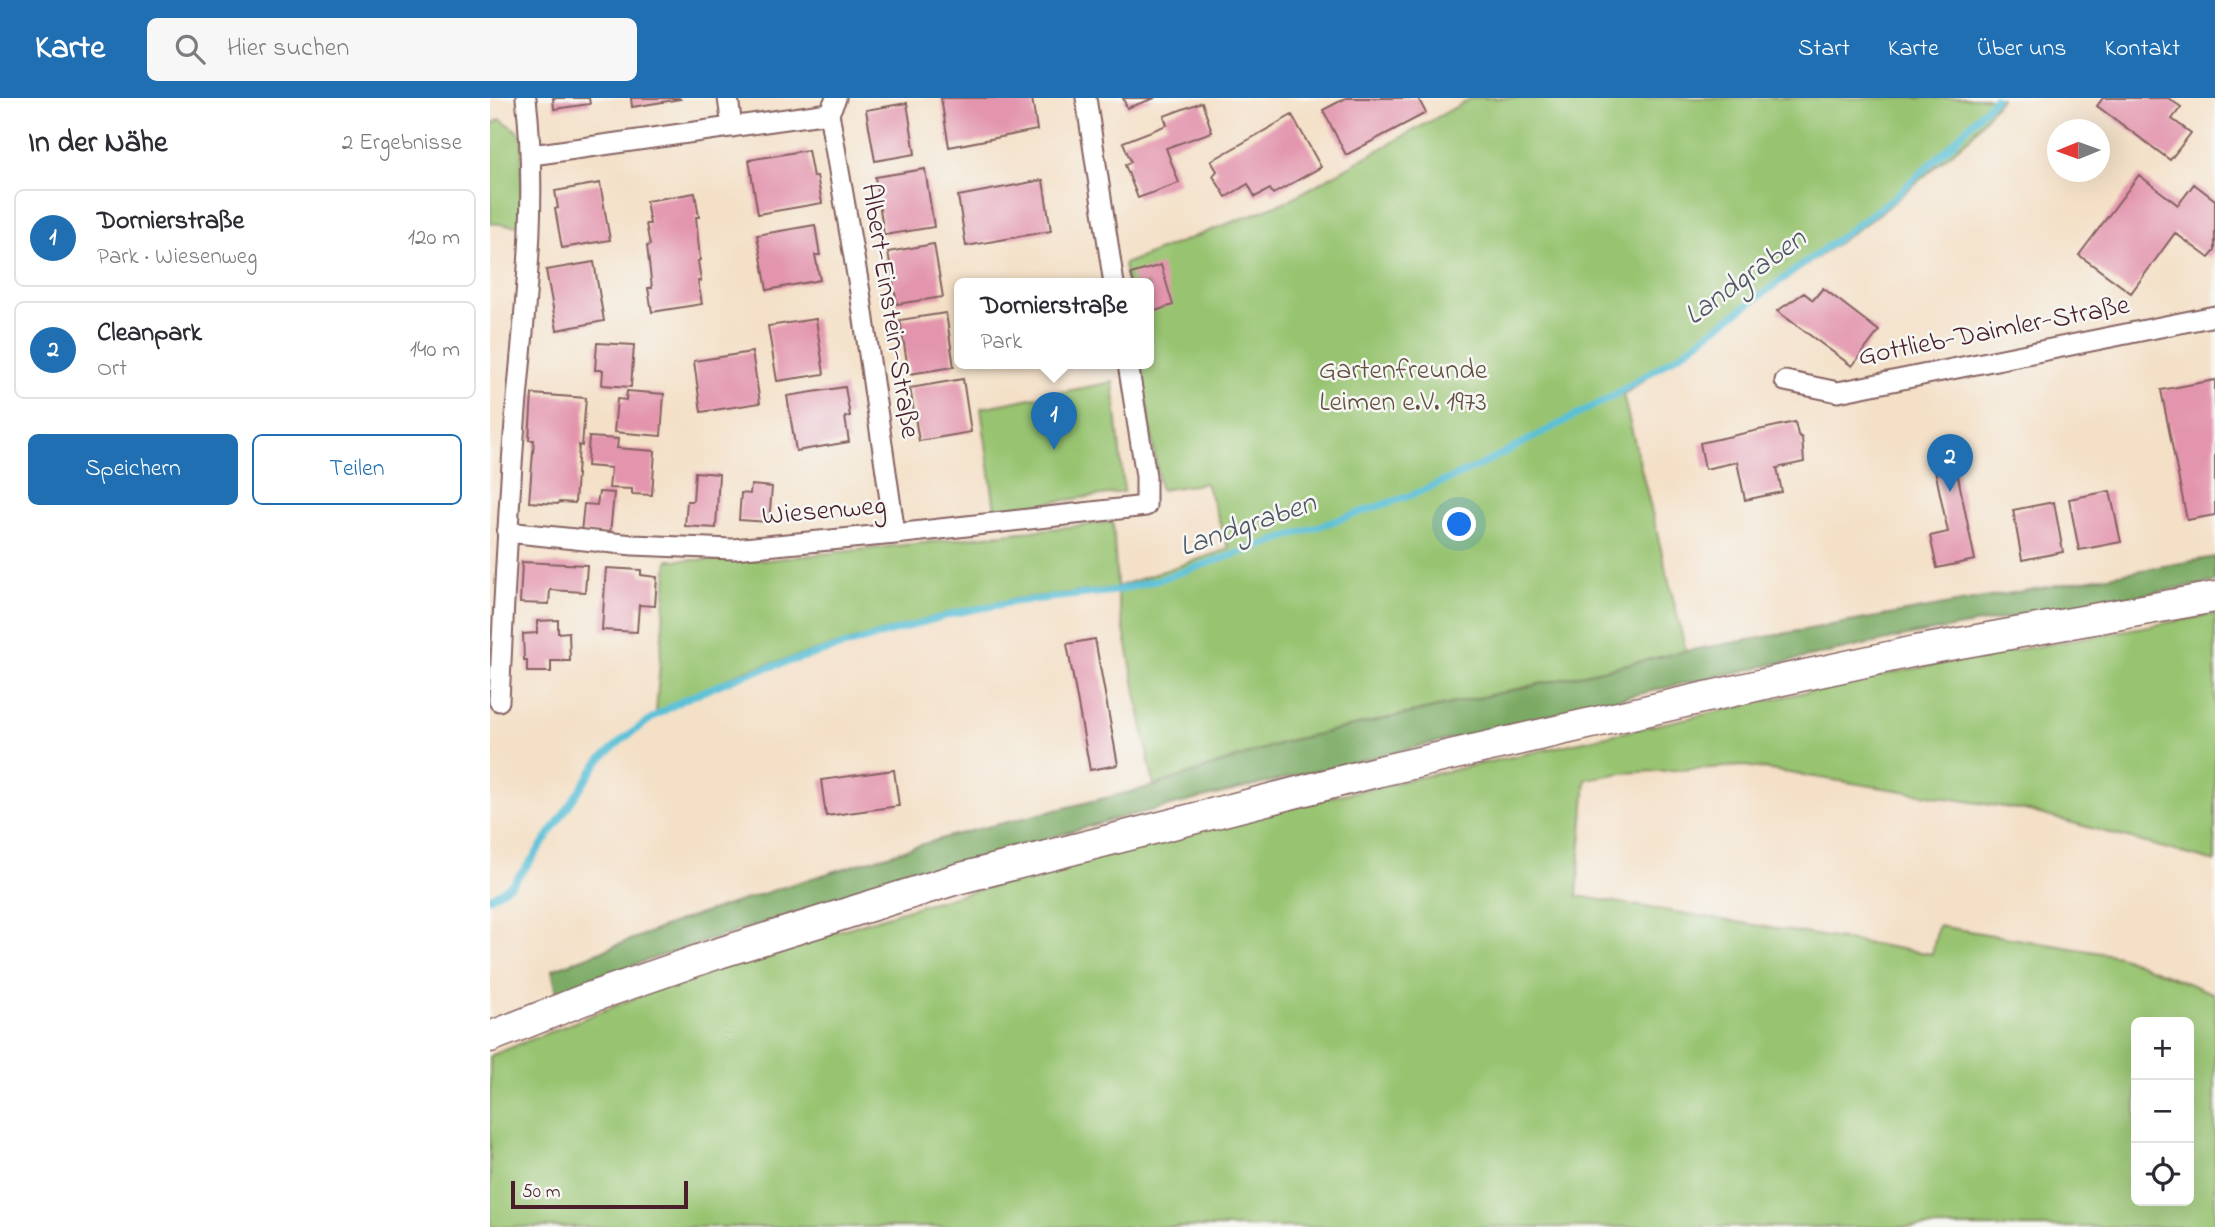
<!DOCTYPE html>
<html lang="de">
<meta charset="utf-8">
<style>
body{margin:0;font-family:"Indie Flower",sans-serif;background:#f7f7f7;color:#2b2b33}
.controls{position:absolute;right:21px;bottom:21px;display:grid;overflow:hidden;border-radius:10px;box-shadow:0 7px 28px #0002}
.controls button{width:63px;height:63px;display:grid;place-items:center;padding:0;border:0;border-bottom:2px solid #e1e1e2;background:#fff;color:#2b2b33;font:35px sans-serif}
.compass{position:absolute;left:1557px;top:21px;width:63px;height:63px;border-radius:50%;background:#fff;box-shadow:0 7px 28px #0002;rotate:269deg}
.scale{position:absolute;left:21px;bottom:18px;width:177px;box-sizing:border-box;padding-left:7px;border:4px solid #4a1f2b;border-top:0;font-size:19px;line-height:24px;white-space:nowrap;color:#4a1f2b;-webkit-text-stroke:5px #f6f6f2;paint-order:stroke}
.you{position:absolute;left:970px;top:427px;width:24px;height:24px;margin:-18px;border:5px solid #fff;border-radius:50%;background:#1a73e8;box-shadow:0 0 0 10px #1a73e833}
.badge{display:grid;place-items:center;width:46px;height:46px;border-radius:50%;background:#1f6fb2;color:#fff;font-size:23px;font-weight:700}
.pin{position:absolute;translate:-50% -58px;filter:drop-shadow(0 2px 4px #0008)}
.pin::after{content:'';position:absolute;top:37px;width:24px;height:21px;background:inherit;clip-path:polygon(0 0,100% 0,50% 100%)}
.popup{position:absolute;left:464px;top:180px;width:200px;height:91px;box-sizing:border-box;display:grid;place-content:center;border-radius:10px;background:#fff;filter:drop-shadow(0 2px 5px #0005);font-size:23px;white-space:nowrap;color:#7c7c81}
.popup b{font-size:26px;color:#2b2b33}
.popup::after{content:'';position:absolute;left:50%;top:100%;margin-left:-14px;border:14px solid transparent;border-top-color:#fff}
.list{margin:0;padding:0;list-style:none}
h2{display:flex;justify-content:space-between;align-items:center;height:91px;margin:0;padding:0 28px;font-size:30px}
h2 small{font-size:23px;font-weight:400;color:#7c7c81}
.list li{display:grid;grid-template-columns:46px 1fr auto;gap:21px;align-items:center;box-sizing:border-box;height:98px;margin:0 14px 14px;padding:0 14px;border:2px solid #e1e1e2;border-radius:10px}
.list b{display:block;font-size:26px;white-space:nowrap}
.list p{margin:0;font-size:23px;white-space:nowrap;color:#7c7c81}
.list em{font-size:23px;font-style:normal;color:#7c7c81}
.actions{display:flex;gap:14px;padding:21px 28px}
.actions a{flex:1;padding:16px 0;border:2px solid #1f6fb2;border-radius:10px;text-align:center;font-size:24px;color:#1f6fb2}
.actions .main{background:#1f6fb2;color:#fff}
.icon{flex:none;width:38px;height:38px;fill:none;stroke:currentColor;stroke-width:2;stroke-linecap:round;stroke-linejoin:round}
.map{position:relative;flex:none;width:1725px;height:1129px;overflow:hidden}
header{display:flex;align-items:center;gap:42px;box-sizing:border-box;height:98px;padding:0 35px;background:#1f6fb2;color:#fff}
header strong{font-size:33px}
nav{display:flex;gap:38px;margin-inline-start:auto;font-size:24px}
.search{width:490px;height:63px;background:#f7f7f7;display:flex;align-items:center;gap:18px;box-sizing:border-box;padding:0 24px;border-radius:10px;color:#7c7c81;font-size:26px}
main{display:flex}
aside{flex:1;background:#fff}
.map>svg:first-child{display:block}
</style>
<header>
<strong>Karte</strong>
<div class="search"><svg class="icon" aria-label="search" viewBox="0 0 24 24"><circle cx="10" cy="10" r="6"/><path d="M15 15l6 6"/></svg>Hier suchen</div>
<nav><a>Start</a><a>Karte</a><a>Über uns</a><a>Kontakt</a></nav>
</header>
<main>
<aside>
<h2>In der Nähe<small>2 Ergebnisse</small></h2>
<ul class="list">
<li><span class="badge">1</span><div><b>Dornierstraße</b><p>Park · Wiesenweg</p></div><em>120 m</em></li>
<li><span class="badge">2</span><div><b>Cleanpark</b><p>Ort</p></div><em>140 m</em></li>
</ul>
<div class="actions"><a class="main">Speichern</a><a>Teilen</a></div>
</aside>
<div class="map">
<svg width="1725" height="1129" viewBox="0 0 1725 1129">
<rect width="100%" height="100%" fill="#f6f6f2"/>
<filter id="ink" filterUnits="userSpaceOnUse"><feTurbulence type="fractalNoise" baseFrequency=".0143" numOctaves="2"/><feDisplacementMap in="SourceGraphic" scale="14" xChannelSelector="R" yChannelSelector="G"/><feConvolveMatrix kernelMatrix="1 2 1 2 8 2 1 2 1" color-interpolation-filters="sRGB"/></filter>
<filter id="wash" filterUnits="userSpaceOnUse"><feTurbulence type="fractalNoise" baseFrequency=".00686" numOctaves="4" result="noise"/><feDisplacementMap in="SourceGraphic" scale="28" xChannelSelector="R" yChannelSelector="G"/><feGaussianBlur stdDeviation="1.57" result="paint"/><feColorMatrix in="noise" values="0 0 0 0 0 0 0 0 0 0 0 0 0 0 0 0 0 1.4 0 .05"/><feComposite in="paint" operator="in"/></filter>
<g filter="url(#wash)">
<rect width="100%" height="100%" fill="#f4e0c7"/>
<!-- green -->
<path fill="#98c471" stroke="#71724e" stroke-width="2" fill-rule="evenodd" d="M982,0H1511L1480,39L1393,113L1133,297L1196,553L797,643L664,688L626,490L524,501L465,513L251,574L166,615L178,462H278L623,424L627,489L739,451L716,385L670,392L651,266H658V186H637L634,166L797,103Z
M11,21L32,37L31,128L0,125V27Z
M623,284L634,394L505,412L491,310Z
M1725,516V764L1539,713L1255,668L1132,675L1096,681L1087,798L1442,856L1448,828L1629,858L1725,896V1129H0V958L182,885L432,807L800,708L1406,574ZM1646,924H1699V1103H1646Z"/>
<!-- forest -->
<path fill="#7aaa63" stroke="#626447" stroke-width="2" d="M1725,459V484L1426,536L1191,586L617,723L345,802L112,877L67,895L62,872L192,822L303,786L460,738L664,688L797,643L1196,553Z"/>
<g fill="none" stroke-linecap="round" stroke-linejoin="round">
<!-- stream -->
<path stroke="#5ac0d7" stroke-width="7" d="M0,800L22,786L40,764L110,662L132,642L165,618L195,601L253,577L466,515L523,504L625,493L671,481L922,397L989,368L1121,299L1192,255L1402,101L1460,48L1505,0"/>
</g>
<g id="blocks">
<!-- building -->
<path fill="#e395ad" d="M63,0H99L100,6L64,11Z
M141,0H189L190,1L142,9Z
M451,0H542L547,32L459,49Z
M633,0H665L637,10Z
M856,0H928L936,15L856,57L833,12Z
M1613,0H1678L1691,9L1682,21L1701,35L1680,62L1607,8Z
M712,4L722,34L676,50L689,85L648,100L635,67L641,64L633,44L677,27L674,18Z
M417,5L425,56L385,63L376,12Z
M802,17L831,69L783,96L780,91L765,99L758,86L736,99L723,78L727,73L721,63Z
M318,52L323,79L327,78L332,105L268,116L259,62Z
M435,71L444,129L394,137L385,79Z
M1649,77L1688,107L1704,86L1725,102V153L1719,160L1685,135L1641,195L1589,157Z
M553,82L561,133L476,148L468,98Z
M110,85L120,142L72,150L65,111L68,110L65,93Z
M205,95L209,119H206L210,162L208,163L211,183H208L212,206L162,214L158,190H162L157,148L160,147L156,126H160L156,103Z
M325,127L330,157H325L330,182L277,192L267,137Z
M444,146L453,199L407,206L398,154Z
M104,164L114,223L67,232L56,172Z
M671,167L683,207L659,215V186H644L641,176Z
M1333,190L1389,233L1362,268L1287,213L1314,195L1323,202Z
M456,215L464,269L419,276L410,222Z
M326,221L334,276L287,283L278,228Z
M107,245L144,247L141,289L112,287L113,272H105Z
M262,254L270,305L211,314L204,263Z
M473,281L481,334L429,343L420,290Z
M1725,282V417L1697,422L1671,292Z
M355,289L360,318L355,319L359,344L306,353L297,298Z
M137,293L174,296L171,338L124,334L127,301L136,302Z
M42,296L96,300L92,348L89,347L85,405L69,404L68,406L39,404L44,342H39Z
M1305,324L1308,337L1312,340L1314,364L1287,370L1292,394L1255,402L1247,364L1215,371L1210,345Z
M99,339L128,341L127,350L165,353L162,397L142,396V391L119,390L121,370L97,368Z
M1462,349L1485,462L1447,470L1440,438L1458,434L1441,353Z
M205,374L229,376L226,430L195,428L197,403H203Z
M261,387L282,389L279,424L249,422L251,395L260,396Z
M1620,393L1631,444L1589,452L1579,401Z
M109,394L124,395L120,437L91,434L94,406L107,407Z
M1564,404L1573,454L1532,462L1523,412Z
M32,464L97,467L95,494L60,492L59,506L30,505Z
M116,470L151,472V477L167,479L165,508L149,507L147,534L112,532Z
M68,522V535L79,534L80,563H61V574H37V562H34L33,536L47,535V523Z
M605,541L628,667L600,672L577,546Z
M404,672L409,708L336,718L331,682Z"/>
</g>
</g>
<g filter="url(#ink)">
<use href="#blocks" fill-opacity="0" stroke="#866362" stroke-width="2"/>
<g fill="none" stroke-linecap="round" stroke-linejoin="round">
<!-- street casing -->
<g stroke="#866362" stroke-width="23">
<path id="street" d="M238,0L242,29
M346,0L339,15L370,194L405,436
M596,0L624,186
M42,57L339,15
M1295,283L1348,294L1725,218
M17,434L143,447L243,451L405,436L656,408V378L638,266
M9,603C14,506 18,409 26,312C35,209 48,103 36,0"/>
</g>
<!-- primary casing -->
<g stroke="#866362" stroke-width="33">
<path id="primary" d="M0,939L93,902L229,855L467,781L890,673L1274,586L1426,553L1725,499"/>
</g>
<!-- street -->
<use href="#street" stroke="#fff" stroke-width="19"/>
<!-- primary -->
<use href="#primary" stroke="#fff" stroke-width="30"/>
</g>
</g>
<g text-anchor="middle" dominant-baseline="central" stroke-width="5" stroke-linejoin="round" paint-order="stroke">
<!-- street labels -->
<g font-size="28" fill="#4a1f2b" stroke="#f6f6f2">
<text transform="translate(399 213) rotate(81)">Albert-Einstein-Straße</text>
<text transform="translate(1504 234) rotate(-11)">Gottlieb-Daimler-Straße</text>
<text transform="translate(334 414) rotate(-5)">Wiesenweg</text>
</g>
<!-- park labels -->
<g font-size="28" fill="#615140" stroke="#f6f6f2">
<text x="913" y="273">Gartenfreunde<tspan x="913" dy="32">Leimen e.V. 1973</tspan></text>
</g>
<!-- water labels -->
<g font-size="30" font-style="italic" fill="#505767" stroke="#f6f6f2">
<text transform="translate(1256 180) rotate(-36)">Landgraben</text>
<text transform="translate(758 428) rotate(-19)">Landgraben</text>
</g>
</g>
</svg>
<div class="controls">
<button>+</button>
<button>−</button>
<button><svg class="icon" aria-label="locate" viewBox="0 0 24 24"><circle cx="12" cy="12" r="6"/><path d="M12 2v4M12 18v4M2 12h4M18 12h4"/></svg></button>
</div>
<svg class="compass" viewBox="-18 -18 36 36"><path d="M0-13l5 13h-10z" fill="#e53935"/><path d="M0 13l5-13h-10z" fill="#7c7c81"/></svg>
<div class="scale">50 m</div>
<div class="you"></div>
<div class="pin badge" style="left:564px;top:352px">1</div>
<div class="popup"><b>Dornierstraße</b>Park</div>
<div class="pin badge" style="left:1460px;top:394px">2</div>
</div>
</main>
